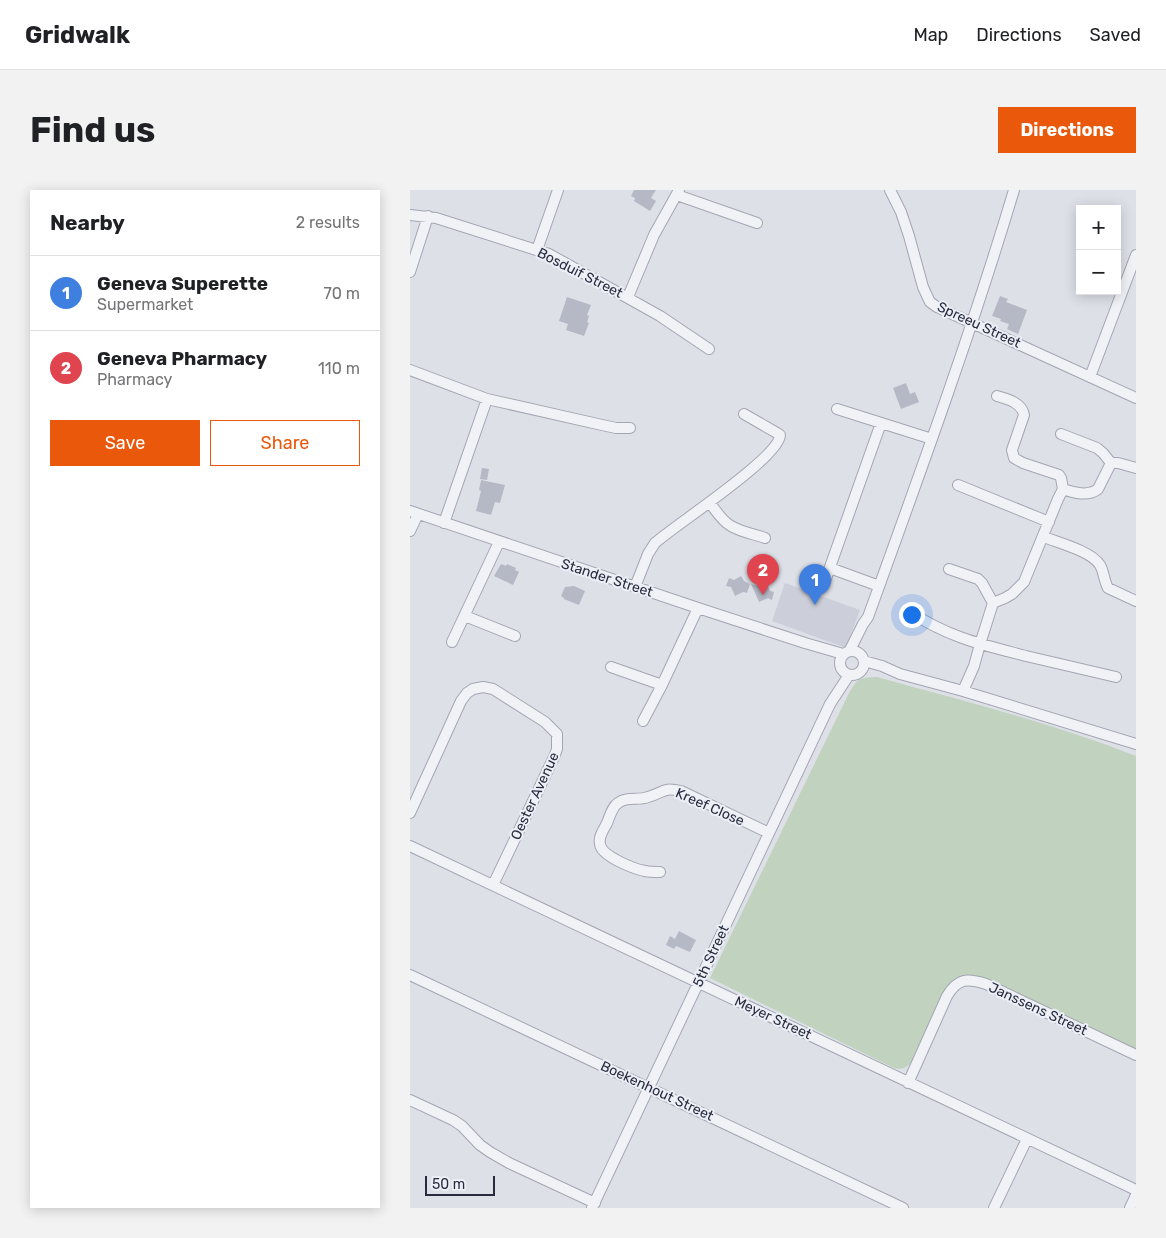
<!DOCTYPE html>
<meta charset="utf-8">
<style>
body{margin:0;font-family:Rubik,sans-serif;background:#f2f2f2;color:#202124}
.controls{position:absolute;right:15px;top:15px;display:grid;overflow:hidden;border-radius:0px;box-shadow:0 2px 12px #0003}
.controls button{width:45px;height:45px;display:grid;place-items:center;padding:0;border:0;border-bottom:1px solid #e0e0e0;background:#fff;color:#202124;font:25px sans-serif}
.scale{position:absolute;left:15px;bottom:12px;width:70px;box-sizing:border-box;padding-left:5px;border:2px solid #272c3f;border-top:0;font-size:14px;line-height:18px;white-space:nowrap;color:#272c3f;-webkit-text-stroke:4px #edeff6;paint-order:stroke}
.you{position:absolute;left:501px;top:424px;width:18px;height:18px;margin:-12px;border:4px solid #fff;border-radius:50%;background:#1a73e8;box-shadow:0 0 0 8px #1a73e833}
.badge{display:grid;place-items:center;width:32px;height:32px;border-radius:50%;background:#ea580c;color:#fff;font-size:16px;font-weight:700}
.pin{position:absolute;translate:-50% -41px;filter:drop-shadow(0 1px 2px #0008)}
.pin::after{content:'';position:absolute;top:26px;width:18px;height:15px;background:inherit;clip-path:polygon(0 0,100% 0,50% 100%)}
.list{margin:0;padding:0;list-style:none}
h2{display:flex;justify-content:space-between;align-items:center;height:65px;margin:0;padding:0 20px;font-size:21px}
h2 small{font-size:16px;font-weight:400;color:#757577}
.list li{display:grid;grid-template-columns:32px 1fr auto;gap:15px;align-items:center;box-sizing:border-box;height:75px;padding:0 20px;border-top:1px solid #e0e0e0}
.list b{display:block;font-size:19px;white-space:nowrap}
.list p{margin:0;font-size:16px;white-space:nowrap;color:#757577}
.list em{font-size:16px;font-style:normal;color:#757577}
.actions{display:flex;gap:10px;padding:15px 20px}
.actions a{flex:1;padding:11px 0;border:1px solid #ea580c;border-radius:0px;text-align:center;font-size:18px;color:#ea580c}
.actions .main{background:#ea580c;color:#fff}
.map{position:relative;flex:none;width:726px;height:1018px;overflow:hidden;border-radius:0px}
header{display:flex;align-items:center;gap:30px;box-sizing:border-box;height:70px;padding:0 25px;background:#fff;border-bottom:1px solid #e0e0e0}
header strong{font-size:24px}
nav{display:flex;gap:28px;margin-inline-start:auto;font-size:18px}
.intro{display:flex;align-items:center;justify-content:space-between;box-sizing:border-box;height:120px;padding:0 30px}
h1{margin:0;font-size:35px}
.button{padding:12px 22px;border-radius:0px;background:#ea580c;color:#fff;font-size:18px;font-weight:700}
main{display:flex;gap:30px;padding:0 30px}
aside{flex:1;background:#fff;border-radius:0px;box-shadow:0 2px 12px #0003}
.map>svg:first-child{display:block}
</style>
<header>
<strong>Gridwalk</strong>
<nav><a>Map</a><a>Directions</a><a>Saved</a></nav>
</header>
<div class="intro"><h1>Find us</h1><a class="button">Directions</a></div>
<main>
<aside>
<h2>Nearby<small>2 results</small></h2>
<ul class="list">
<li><span class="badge" style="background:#3f7fe0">1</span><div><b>Geneva Superette</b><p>Supermarket</p></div><em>70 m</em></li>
<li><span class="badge" style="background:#e0444e">2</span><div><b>Geneva Pharmacy</b><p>Pharmacy</p></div><em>110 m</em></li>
</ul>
<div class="actions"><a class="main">Save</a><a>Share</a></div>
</aside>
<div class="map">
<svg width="726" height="1018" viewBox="0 0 726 1018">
<rect width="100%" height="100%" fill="#dee0e8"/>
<!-- built -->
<path fill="#cccfda" d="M375,393L450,420L436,458L362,431Z"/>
<!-- green -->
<path fill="#c1d2bf" d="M467,487C554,511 642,533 726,566V860L568,786C556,784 548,786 540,794L503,870C497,878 493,880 484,878L300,788L439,503C448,488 449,488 467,487Z"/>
<!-- building -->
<path fill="#b5b9c5" d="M224,0H246L241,8L246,11L240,21L224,11L225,8L221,6Z
M590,106L598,109L596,112L617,120L608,144L597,139L599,134L590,131L591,129L582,126Z
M157,107L181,115L177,125L179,126L177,132L179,133L174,146L156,140L158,134L149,131Z
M496,193L500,204L505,202L509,212L491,219L483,198Z
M72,278L79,279L77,290L70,289Z
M71,290L95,295L90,313L85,312L81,325L66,321L71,301L69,300Z
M91,374L96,376L97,374L106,378L105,380L109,382L103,395L84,386Z
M331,386L334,391L340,394L337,403L333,402L325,406L321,397L316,396L319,388L324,390Z
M356,393L360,401L364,402L362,410L358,408L349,412L341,394L348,396Z
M164,396L175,401L169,415L154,409V408L151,406L155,397Z
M269,741L286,750L280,762L266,756L264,759L256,755L260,746L265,749Z"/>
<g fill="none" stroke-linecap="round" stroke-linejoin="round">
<!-- minor casing -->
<g stroke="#a3a6b2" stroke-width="12">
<path id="minor" d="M480,0L491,22L499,46L513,97L518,108L520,112L527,117L726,208
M267,5L347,33
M0,25L26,28L139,64L250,126L299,159
M127,60L148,0
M0,82L18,26
M218,107L244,45L269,0
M0,180L77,209L192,235L206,238H220
M680,187L726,65
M587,206C598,209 612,213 614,225L602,260L604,268L613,273L649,285L651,288L653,299
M427,219L522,249
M651,244L687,258L693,263L701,273
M548,295L639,332
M300,313C306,321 312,331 321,336C331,342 344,344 355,348
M0,321L288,418L395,453L433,464
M34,333L77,209
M0,341L8,324
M634,347C649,353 681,361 690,375C694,382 694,391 698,398L726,411
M420,378L469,396
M539,379L568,389L572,393L583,413
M414,394L471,233
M225,397L238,364L245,353C265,335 370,267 370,245L367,243L334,224
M502,423C540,448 574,455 616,466C646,473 676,480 706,487
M55,426L105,446
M42,452L89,352
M440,460L453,434L458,427C509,286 561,144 604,0
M430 473a12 12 0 1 1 24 0a12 12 0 1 1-24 0Z
M454,471L472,476L490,484L553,501L726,554
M201,477L252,495
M553,501L564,476L570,454L583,413L595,408L602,404L614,392L648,309L653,299C664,303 678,307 688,299L701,273H708L726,278
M233,531L252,495L288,418
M0,623L51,511L57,503L63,499L73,497L83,499L135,532L147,544V559L144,567L83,695
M0,656L726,1000
M250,682C245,682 240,682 235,681C224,679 191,666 190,654C188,647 194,639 197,633C200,626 202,617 208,613C217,606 228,611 238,607C255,602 252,597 271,601L359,643
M0,785L493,1018
M498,893L537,806C548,788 557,788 576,794L726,865
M0,910L43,930L52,936L70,955L80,962L99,973L185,1013
M182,1018L420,514L439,485
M584,1018L617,949
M720,1018L726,1005"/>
</g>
<!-- minor -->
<use href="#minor" stroke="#f1f2f6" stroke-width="10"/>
</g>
<g text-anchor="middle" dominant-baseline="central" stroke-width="4" stroke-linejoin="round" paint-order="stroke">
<!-- street labels -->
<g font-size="14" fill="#272c3f" stroke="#edeff6">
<text transform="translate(170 83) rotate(27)">Bosduif Street</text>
<text transform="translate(569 135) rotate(25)">Spreeu Street</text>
<text transform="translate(197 388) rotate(18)">Stander Street</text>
<text transform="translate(125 606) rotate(-65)">Oester Avenue</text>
<text transform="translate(300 617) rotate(24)">Kreef Close</text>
<text transform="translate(301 766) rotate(-65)">5th Street</text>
<text transform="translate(628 819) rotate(25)">Janssens Street</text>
<text transform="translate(363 828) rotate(25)">Meyer Street</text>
<text transform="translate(247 901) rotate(25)">Boekenhout Street</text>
</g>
</g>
</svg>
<div class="controls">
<button>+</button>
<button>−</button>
</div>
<div class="scale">50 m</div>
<div class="you"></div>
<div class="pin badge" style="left:405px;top:415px;background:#3f7fe0">1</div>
<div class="pin badge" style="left:353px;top:405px;background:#e0444e">2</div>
</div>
</main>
